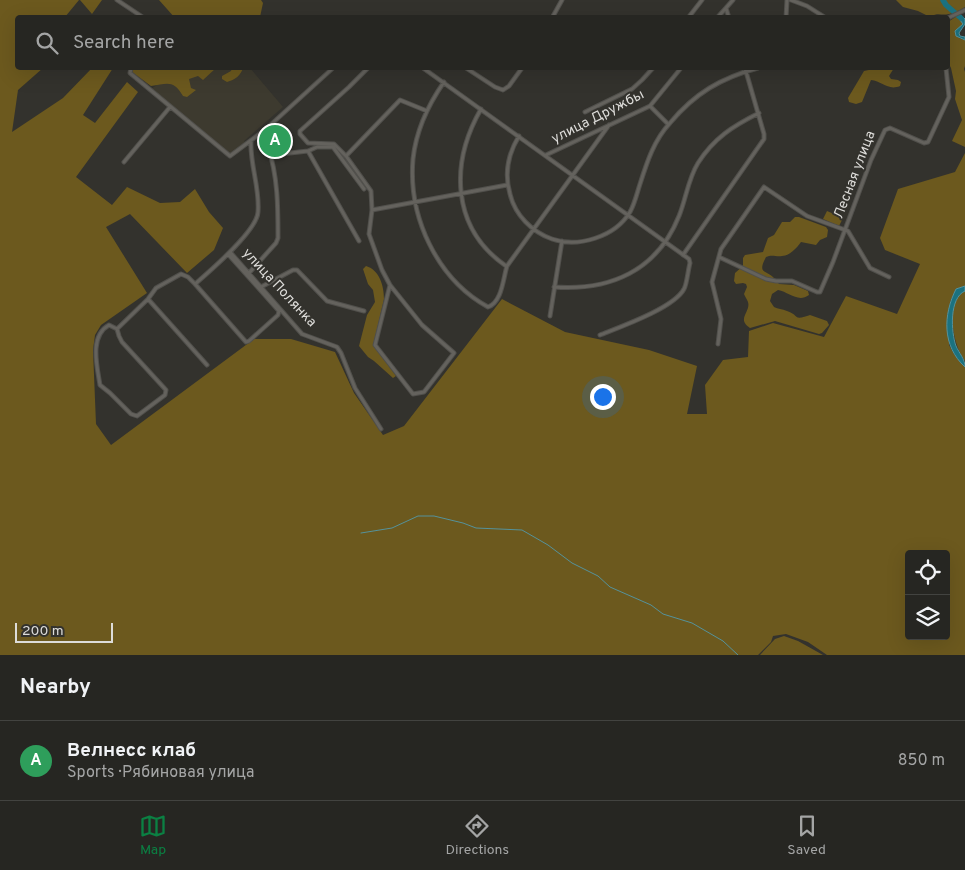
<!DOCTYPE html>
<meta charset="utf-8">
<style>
body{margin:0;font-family:Overpass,sans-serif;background:#2e2e2a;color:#f1f3f6}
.controls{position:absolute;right:15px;bottom:15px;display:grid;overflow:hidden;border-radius:5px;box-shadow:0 5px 20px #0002}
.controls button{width:45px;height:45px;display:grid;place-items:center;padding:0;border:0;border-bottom:1px solid #424340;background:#262622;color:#f1f3f6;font:25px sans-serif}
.scale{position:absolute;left:15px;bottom:12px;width:98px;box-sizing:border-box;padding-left:5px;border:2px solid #dddcd9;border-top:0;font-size:14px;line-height:18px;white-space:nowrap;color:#dddcd9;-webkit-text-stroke:4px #33322d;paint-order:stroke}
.you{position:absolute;left:602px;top:396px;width:18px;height:18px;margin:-12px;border:4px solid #fff;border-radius:50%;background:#1a73e8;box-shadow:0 0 0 8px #1a73e833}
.badge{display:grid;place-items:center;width:32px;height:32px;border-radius:50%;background:#0b8043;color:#fff;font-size:16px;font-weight:700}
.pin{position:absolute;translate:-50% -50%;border:2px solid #fff;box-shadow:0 1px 5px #0006}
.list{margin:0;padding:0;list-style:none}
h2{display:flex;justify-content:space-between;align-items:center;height:65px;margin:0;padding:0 20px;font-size:21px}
h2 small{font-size:16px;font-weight:400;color:#a4a5a5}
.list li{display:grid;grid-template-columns:32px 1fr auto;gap:15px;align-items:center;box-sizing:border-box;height:80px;padding:0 20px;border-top:1px solid #424340}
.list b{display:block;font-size:19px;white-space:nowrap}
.list p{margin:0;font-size:16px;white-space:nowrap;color:#a4a5a5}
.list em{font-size:16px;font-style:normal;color:#a4a5a5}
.icon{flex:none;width:28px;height:28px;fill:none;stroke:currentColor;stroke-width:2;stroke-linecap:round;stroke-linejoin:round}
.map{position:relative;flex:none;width:965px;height:655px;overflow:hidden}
.search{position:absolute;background:#262622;box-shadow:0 5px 20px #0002;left:15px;right:15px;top:15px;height:55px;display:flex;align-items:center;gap:12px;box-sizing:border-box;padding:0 18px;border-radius:5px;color:#a4a5a5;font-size:19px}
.sheet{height:145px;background:#262622}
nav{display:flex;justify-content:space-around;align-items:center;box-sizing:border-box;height:70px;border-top:1px solid #424340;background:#262622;font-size:14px;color:#a4a5a5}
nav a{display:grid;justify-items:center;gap:2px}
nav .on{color:#0b8043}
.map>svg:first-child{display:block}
</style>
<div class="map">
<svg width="965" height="655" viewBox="0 0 965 655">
<rect width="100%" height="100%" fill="#33322d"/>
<!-- built -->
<path fill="#3d3a2f" d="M182,68H250L283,107L244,141L246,143L231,154L229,153L151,89Z"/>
<!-- green -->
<path fill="#6c591e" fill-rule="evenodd" d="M0,0H79L65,17L18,18V68H43L18,90L12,132L63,98L92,68H113L83,115L95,123L127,82L138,92L76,177L112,205L127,187L160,203L180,202L195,189L209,212L223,228L214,250L187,273L130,214L106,227L147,293L101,325L95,335L93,350L96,424L111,445L254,339H291L335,352L354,393L383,435L404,426L502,299L565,332L649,350L697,366L687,414H707L705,385L723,360L748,357L749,331L773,323L824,337L846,296L897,314L920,264L885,250L880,238L898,189L955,172L965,153V286L956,289L950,302L949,345L954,354L965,367V655H827L808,642L786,634L773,636L771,642L758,655H0ZM909,554H946V636H909Z
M80,0H102L92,14Z
M159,0H261L263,3L260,17L175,18Z
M896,0H965V7C960,10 955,13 949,14C940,16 939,12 930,17L918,11L903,7Z
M957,16L963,24L961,27L958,28L959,38L965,40V66L964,69L965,72V147L952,141L962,120L955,99L956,91L951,68L948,62V22Z
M134,68H149L150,69L160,68H216L203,80L198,76L189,79L191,88L196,90L187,97L183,96C173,79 167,84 151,86L132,72Z
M232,68H243C241,75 235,80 227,82L222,79V76L231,71Z
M878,68H894L889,76L891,79L898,80L901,82L900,86C888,91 882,81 871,80L862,102L856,104L849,102L848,98L864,71Z
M827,211L843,218L839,226L823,219Z
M795,217H799L826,227L828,230L827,237L820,240L816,245L801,242C797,248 789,256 782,256C776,257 772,254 766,257C757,274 766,270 773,277C775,279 777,282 779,284L794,285L808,291L809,295C798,303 789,292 778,290L772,294L770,301L774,307C778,309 782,309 787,311C801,316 792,321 810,315L827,321L829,325L822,333L819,334L775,321L750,328C736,319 751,312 748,302C747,299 745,297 744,294L747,287L746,284L743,283L736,284L734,281L735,273L743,266V258L745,255L763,252L768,238L774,235L782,222H790Z
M366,266C380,270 384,287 384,299L374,342V346L396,376L393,378L374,361L368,357L359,346L367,315L375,302L373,290L368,284L363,269Z
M965,291V361C953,347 944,300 965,291Z
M784,636L798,641L823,655H760L775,639Z"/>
<!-- water -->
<path fill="#1b7280" stroke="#55929b" d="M960,14L965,19V24L959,33L960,36L965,37V40L956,36L955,31L963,24L957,16Z
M965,286V291C949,298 951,332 956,346C959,353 965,359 965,367C942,346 943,315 956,289Z"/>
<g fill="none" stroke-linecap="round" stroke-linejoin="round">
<!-- stream -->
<path stroke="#55929b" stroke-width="1" d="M361,533L392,528L418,516H434L463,523L476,528L522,530L548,545L572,563L598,576L610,587L651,605L663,614L692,623L723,641L738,655"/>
<!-- river -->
<path stroke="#1b7280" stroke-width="5.5" d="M943,0L946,5L961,18"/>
<!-- minor casing -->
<g stroke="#51504c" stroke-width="5">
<path id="minor" d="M117,0L144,18
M791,0L807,6L826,18
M726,8L729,18
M385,18H394
M552,18L562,0
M688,18L702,0
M717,18L733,0
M786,18L787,0
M948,18L965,10
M131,68L130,73L230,156L266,129L333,68
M423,68L689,259L690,263C688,270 687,284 684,289C674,308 620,327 600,335
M466,68L495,87L503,90L509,86L522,68
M444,82C428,105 416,131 413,159C408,217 437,279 488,307C502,302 503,279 507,266L609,125
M650,106L668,124
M481,109C450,163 451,228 506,266
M585,112L632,89L642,80L653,68
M266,129L268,143
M519,136C508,154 504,173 510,194C515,215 532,232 552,239C578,248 615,237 630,212C635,203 637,193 640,184C647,162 654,140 670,123C695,93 721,78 758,68
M308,151L317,147H333L364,189
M272,155L308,151L359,241
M546,155L650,106L681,68
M346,156L334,144L308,143L300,134V131L349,87L368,68
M124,162L170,107
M372,210L507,185
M230,252L302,334L337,347L341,353L355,388L381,429
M683,255L764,139V134L745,68
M719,257L766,279L776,281H792L817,292H820L833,262L871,160L885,130L890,128L924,143L928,142L949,97L946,68
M249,273L276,243L278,238C278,208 278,176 268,147
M195,284L246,342L249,341L278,315L279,311L228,254
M390,285L375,345L413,394L424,392L454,353L422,325L390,285L382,270L369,234L372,210L371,191L346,156L400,100L427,111
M261,287L293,270H297L327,301L364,311
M554,287C610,291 657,271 679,216C686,199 688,179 698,163C714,138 733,126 759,113
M148,299L207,365
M550,316L562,241
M117,329L109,325C89,336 97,366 100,385L110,393L131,414L137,416L165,395L166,390L122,342L119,336L117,329L148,299L156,288L181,274L188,277L195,284C210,271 257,231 258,212C260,188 250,165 251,142
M718,344L721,319L712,282L721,249L764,187L807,216L848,231L870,268L889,277"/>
</g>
<!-- minor -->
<use href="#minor" stroke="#64625d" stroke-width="3"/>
</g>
<g text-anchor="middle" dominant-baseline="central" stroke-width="4" stroke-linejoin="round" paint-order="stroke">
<!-- street labels -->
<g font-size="14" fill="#dddcd9" stroke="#33322d">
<text transform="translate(598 117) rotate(-27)">улица Дружбы</text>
<text transform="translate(855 175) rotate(-69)">Лесная улица</text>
<text transform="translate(279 288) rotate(47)">улица Полянка</text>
</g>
</g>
</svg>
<div class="controls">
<button><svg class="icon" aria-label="locate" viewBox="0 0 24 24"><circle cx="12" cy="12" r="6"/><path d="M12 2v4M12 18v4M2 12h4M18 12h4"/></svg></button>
<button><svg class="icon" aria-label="layers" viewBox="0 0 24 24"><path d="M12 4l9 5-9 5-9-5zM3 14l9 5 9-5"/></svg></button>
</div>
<div class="scale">200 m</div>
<div class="you"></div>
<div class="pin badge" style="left:275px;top:141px;background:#2e9e5b">A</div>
<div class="search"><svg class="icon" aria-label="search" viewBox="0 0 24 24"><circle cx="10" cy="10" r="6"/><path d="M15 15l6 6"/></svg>Search here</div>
</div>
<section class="sheet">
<h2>Nearby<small></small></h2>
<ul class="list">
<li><span class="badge" style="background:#2e9e5b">A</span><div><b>Велнесс клаб</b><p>Sports · Рябиновая улица</p></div><em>850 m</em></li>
</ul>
</section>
<nav>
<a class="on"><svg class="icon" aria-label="map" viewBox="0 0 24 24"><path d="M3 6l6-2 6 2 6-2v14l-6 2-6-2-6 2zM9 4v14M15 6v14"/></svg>Map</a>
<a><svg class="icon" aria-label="directions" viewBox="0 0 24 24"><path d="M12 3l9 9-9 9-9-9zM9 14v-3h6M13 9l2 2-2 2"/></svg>Directions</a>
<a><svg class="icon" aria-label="saved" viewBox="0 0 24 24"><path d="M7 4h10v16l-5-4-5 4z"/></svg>Saved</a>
</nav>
